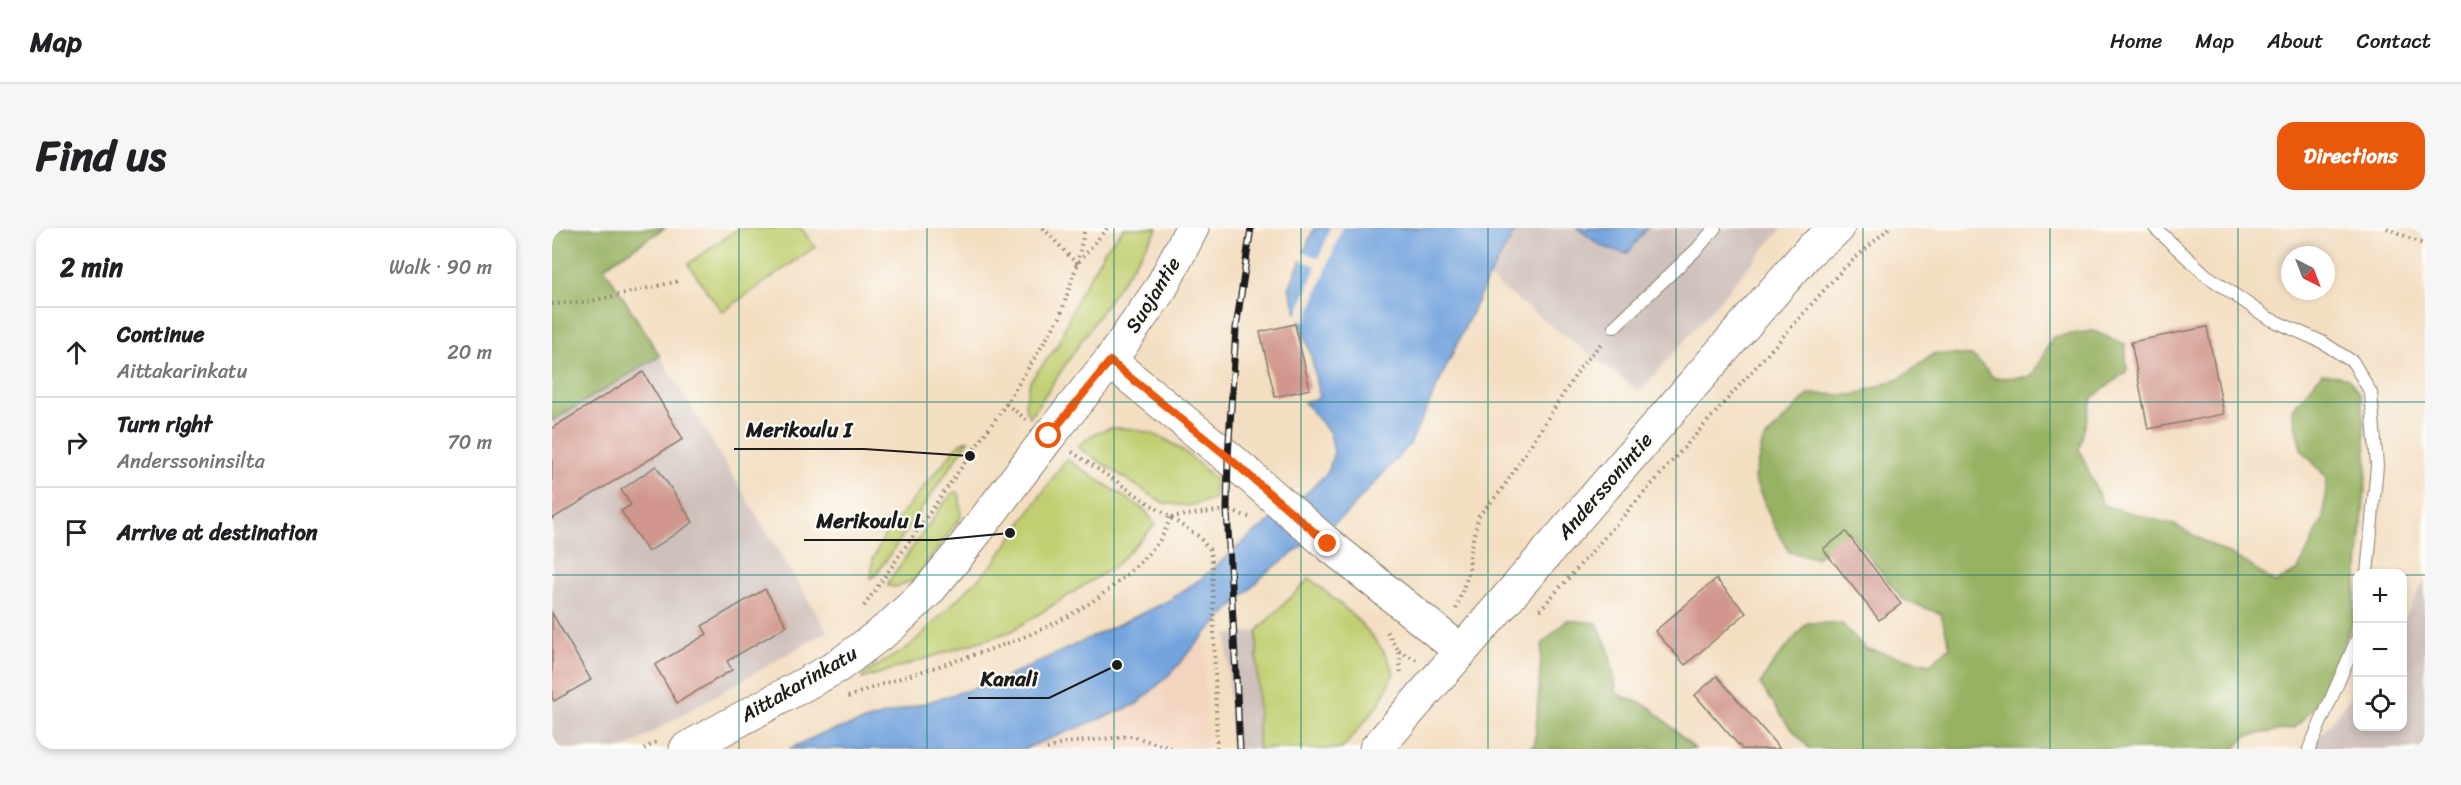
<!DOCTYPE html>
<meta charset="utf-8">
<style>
body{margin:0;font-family:Sriracha,sans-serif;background:#f6f6f6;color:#202124}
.controls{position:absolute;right:18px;bottom:18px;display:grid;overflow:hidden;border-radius:12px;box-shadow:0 3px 9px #0003}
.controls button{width:54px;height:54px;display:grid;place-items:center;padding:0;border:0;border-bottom:2px solid #e0e0e0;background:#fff;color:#202124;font:30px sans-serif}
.compass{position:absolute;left:1729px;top:18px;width:54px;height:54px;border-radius:50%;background:#fff;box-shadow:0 3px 9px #0003;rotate:138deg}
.stop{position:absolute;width:18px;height:18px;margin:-14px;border:4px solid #ea580c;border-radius:50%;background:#fff}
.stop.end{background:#ea580c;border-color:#fff;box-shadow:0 2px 6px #0008}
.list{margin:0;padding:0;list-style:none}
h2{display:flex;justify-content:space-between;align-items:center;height:78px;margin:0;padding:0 24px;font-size:26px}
h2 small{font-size:20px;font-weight:400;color:#757577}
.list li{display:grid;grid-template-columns:39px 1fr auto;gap:18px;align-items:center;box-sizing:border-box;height:90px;padding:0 24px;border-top:2px solid #e0e0e0}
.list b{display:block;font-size:22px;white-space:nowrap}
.list p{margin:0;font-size:20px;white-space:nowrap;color:#757577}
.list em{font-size:20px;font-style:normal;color:#757577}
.icon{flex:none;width:33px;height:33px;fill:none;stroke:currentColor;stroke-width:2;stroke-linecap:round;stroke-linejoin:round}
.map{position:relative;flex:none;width:1873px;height:521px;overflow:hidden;border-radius:18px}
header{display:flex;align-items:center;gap:36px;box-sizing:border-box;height:84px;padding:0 30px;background:#fff;border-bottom:2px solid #e0e0e0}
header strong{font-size:28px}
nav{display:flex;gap:33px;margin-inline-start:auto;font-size:21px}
.intro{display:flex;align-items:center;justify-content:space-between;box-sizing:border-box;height:144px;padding:0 36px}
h1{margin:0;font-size:42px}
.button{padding:15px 27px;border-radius:18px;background:#ea580c;color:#fff;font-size:21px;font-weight:700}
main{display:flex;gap:36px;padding:0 36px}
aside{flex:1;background:#fff;border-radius:18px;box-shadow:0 3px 9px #0003}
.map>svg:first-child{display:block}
</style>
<header>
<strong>Map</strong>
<nav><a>Home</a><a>Map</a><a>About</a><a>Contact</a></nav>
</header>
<div class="intro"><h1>Find us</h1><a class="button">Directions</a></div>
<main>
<aside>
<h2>2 min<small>Walk · 90 m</small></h2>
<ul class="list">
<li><svg class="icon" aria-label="ahead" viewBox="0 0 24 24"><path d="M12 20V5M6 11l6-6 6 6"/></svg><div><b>Continue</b><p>Aittakarinkatu</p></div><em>20 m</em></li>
<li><svg class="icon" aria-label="right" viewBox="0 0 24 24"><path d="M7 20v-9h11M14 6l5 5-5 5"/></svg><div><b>Turn right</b><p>Anderssoninsilta</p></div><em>70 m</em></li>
<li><svg class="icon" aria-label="arrive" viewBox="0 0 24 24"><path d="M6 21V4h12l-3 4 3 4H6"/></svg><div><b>Arrive at destination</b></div></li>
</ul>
</aside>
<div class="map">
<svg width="1873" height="521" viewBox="0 0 1873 521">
<rect width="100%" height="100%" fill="#fdfcf7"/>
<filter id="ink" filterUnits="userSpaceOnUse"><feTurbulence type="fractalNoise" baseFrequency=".0167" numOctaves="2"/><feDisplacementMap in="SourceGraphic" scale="12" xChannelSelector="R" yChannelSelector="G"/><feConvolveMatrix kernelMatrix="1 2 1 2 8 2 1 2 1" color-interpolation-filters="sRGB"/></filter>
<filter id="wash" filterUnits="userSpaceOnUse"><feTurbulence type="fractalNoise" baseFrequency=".008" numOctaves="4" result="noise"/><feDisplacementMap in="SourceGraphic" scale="24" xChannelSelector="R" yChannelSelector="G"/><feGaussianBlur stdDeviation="1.35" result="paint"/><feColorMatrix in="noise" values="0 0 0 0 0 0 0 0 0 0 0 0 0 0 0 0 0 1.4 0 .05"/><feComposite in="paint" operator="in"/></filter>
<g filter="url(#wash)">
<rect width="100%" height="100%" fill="#f3dec1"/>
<!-- built -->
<path fill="#f3d4bf" d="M652,407L654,521H472L585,476L619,445Z"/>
<!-- industrial -->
<path fill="#cfc0bb" d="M965,0H1025L1050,18L1091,5L1095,0H1230L1088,164L936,50Z
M108,128L275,403L72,521H0V193Z
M1873,351V521H1758L1805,461L1806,499H1850L1851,394Z
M705,403L706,521H679L675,407Z"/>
<!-- green -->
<path fill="#c1cf72" stroke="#6e7647" stroke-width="1.5" d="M187,0H249L263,19L170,84L136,36Z
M572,0H606L478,189L474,182L473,176L478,153L504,120L526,69L553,22Z
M557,200C607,199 628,218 663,251L662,271L636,278L611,275L525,219L540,207Z
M417,212L323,348L319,350L321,331L334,305L408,215Z
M514,231L594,283L603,297L563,338L460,403L310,451L312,446L358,418L441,336Z
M406,264L408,268L409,289L362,352L345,359L336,358L337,353L391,276L401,265Z
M758,350C789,378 827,404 842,445L827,476L790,521H706L705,403Z"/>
<!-- forest -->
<path fill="#98b264" stroke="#5a6740" stroke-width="1.5" d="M2,0H113L52,39L108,128L0,193V8Z
M1541,103L1573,116L1575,143L1540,170L1527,221L1551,277L1622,297L1696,336L1723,355L1746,342L1771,291L1775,250L1749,221L1740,182L1770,145L1797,150L1809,168L1815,238L1801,394L1767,474L1743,500L1694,508L1683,521H1258L1237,498L1208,456L1222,434L1255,395H1289L1314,421L1378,436L1398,419L1389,386L1350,371L1298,304L1264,330L1237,324L1221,296L1202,250L1211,213L1257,166L1302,167L1347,151L1383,125L1421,128L1442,150L1479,149L1501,109Z
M1015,392L1045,395L1057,423L1065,466L1098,479L1143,521H975L983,516L990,416Z"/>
<!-- water -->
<path fill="#72a3dd" stroke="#47607c" stroke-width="1.5" d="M762,0H965L936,50L858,216L794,286L714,345L652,407L619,445L585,476L472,521H237L269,506L446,453L614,374L649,351L696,310L757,263L776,244L782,224L778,205L752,174L767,170L760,131L737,60Z
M1025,0H1095L1075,26L1050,18Z"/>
<!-- pier -->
<path fill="#f3dec1" d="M778,0H790L754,94L744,90L764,38L746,31L749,23L767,30Z"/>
<g id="blocks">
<!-- building -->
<path fill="#d2978c" d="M743,96L758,161L723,169L708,104Z
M1655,99L1672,186L1596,201L1579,114Z
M91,144L131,211L0,291V200Z
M104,238L141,294L96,324L69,283L79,277L69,262Z
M1294,304L1349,376L1327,392L1271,321Z
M1164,351L1194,385L1133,437L1103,403Z
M213,361L235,398L175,433L180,442L125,475L103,437L155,406L150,398Z
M0,385L39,452L2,473L0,469Z
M1165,448L1228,521H1190L1143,467Z"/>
</g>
</g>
<g filter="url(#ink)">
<use href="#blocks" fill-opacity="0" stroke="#887d6e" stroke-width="1.5"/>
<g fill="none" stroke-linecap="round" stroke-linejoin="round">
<!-- lane casing -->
<g stroke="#887d6e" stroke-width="14">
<path id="lane" d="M1603,0L1654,47L1716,90L1770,114L1801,134L1819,165L1825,238L1815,346
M1062,99L1145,21L1163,0
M1757,521L1806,409"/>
</g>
<!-- secondary casing -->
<g stroke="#887d6e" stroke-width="35">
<path id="secondary" d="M558,133L676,229L776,316L909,423
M134,521L286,438L339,398L376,363L406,327L497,208L558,133L609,60L640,0
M824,521L1258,22L1286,0"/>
</g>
<!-- path -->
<path stroke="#887d6e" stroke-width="4" stroke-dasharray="1.5 4.5" stroke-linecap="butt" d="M491,0L525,36
M1835,0L1873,17
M525,35L533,0
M0,76L35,74L127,53
M454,176L475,192
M520,224L646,308L657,321L660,332L665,521
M619,289L675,282L697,289
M312,378L454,176L508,89L525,36L555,0
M904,381L917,343L919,318L927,287L949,263L1028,140L1050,114
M988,382L1290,42L1337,0
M835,404L847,423L849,447
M847,423L865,432
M296,469C398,428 503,418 585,337C603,318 610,315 618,289
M92,521L106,513
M495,521L513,515L579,508L622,521"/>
<!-- lane -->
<use href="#lane" stroke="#fff" stroke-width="12"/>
<!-- secondary -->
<use href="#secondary" stroke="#fff" stroke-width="33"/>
<!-- rail casing -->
<g stroke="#1c1c1c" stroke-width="7">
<path id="rail" d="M688,521L675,282L676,229L684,100L699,0"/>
</g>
<!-- rail -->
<use href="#rail" stroke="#fdfcf7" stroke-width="4.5" stroke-dasharray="14" stroke-linecap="butt"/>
</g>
</g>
<g fill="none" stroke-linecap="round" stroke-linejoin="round" filter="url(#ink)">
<!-- route -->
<path stroke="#ea580c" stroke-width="8" d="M497,208L558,133L676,229L776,316"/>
</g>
<!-- grid -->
<path fill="none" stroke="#0f766e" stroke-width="1.5" stroke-opacity="0.55" d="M187,0V521M375,0V521M562,0V521M749,0V521M936,0V521M1124,0V521M1311,0V521M1498,0V521M1686,0V521M0,174H1873M0,347H1806M1850,347H1873"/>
<g text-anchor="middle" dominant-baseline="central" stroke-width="4.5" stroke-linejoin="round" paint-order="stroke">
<!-- street labels -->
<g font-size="20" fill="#1c1c1c" stroke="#fdfcf7">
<text transform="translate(601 67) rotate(-58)">Suojantie</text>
<text transform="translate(1053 258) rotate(-49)">Anderssonintie</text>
<text transform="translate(247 456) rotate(-30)">Aittakarinkatu</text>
</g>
</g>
<!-- callouts -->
<path fill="none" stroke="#1c1c1c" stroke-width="2" d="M418 228L312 221H182M458 305L384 312H252M565 437L497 470H416"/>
<g fill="#1c1c1c" stroke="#fdfcf7" stroke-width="2">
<circle cx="418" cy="228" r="6"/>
<circle cx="458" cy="305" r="6"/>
<circle cx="565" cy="437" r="6"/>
</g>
<g font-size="21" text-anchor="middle" font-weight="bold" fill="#1c1c1c" stroke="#fdfcf7" stroke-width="4.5" stroke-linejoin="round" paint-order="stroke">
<text x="247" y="209">Merikoulu I</text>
<text x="318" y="300">Merikoulu L</text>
<text x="457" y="458">Kanali</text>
</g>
</svg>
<div class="controls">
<button>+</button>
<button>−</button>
<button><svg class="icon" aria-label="locate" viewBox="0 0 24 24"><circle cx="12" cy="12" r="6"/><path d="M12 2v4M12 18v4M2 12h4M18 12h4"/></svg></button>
</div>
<svg class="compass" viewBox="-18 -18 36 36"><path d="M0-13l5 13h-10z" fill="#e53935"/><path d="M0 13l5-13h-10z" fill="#757577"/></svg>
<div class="stop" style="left:497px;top:208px"></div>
<div class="stop end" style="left:776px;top:316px"></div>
</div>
</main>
